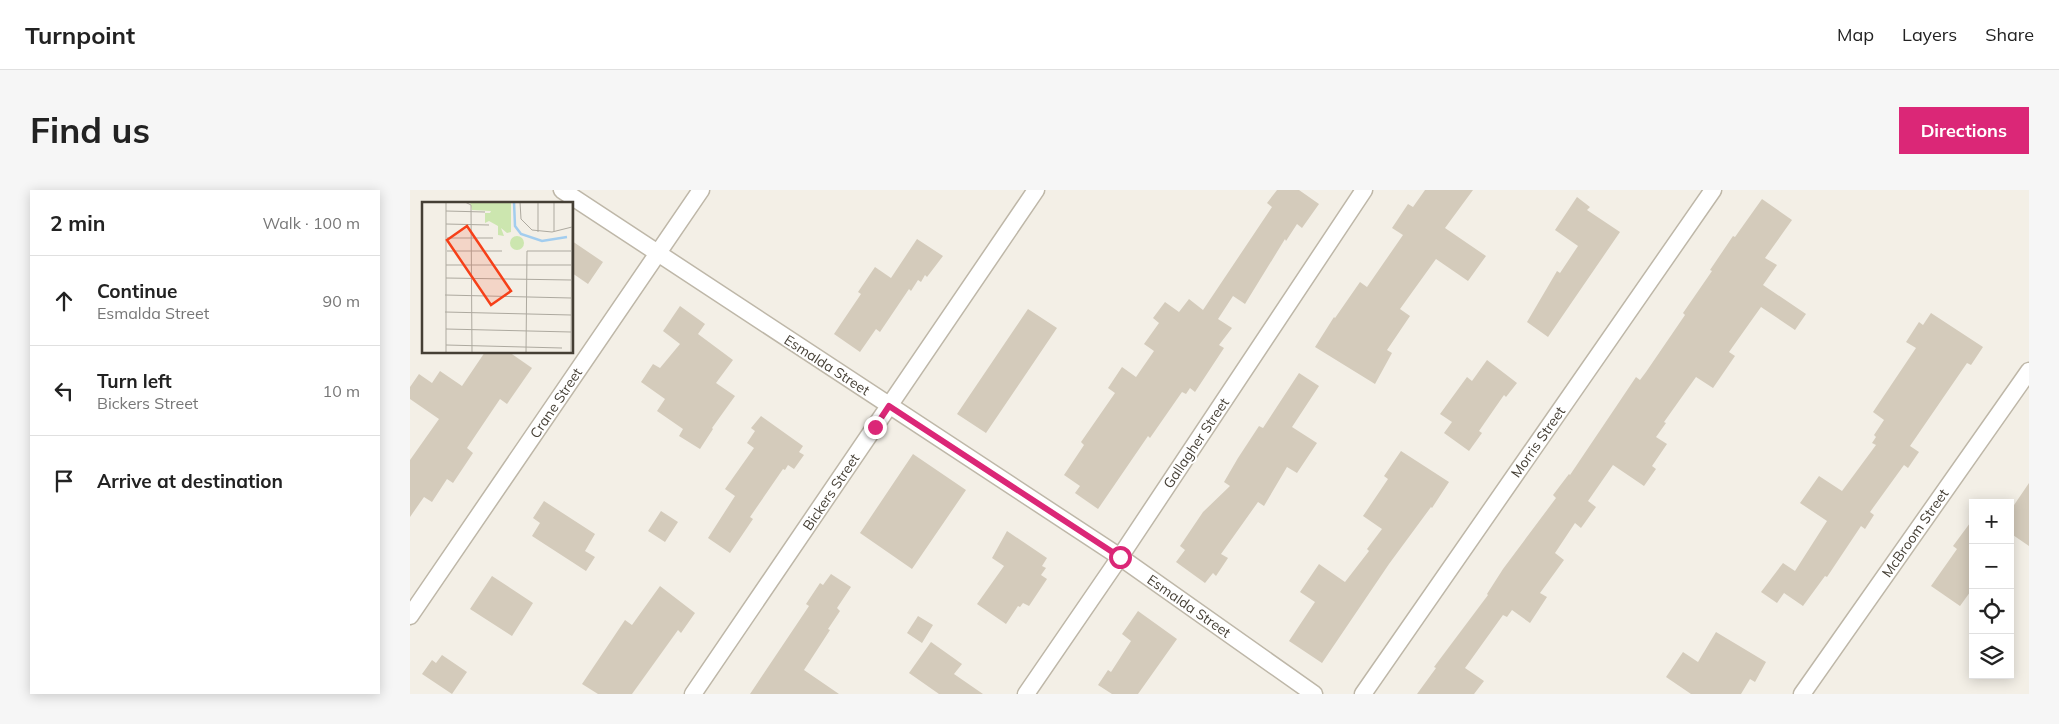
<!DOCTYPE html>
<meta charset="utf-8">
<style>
body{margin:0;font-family:Mulish,sans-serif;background:#f6f6f6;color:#222}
.controls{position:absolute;right:15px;bottom:15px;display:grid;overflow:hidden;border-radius:0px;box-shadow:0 2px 12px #0003}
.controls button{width:45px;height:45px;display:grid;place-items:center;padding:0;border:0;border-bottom:1px solid #e0e0e0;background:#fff;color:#222;font:25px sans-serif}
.stop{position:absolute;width:15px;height:15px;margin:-11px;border:4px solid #db2777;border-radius:50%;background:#fff}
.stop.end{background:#db2777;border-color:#fff;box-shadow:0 1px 5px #0008}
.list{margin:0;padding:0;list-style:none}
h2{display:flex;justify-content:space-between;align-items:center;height:65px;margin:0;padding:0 20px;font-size:21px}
h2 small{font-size:16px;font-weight:400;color:#767676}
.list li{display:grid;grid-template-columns:32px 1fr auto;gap:15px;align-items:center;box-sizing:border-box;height:90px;padding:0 20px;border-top:1px solid #e0e0e0}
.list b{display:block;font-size:19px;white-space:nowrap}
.list p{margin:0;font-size:16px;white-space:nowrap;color:#767676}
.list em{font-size:16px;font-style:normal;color:#767676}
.icon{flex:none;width:28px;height:28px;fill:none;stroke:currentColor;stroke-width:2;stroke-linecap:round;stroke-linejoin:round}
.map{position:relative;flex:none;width:1619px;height:504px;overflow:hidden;border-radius:0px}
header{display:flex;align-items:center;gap:30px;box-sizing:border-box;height:70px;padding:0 25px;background:#fff;border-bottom:1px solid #e0e0e0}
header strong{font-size:24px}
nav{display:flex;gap:28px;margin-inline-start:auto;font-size:18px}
.intro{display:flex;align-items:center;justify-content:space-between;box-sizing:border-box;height:120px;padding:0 30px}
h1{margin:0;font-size:35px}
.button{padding:12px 22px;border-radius:0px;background:#db2777;color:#fff;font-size:18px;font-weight:700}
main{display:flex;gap:30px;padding:0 30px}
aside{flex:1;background:#fff;border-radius:0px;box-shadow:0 2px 12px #0003}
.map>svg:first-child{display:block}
</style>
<header>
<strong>Turnpoint</strong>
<nav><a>Map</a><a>Layers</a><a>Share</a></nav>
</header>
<div class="intro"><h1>Find us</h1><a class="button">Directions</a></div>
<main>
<aside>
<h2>2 min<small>Walk · 100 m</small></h2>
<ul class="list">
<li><svg class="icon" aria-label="ahead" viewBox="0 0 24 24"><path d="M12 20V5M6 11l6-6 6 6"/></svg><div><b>Continue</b><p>Esmalda Street</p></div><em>90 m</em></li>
<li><svg class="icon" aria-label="left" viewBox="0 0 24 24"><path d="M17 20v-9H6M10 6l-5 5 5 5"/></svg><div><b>Turn left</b><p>Bickers Street</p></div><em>10 m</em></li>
<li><svg class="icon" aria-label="arrive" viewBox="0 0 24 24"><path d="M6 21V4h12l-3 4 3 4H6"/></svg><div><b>Arrive at destination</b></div></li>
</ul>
</aside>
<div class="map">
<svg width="1619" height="504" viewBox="0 0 1619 504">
<rect width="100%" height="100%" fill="#f3efe6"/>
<!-- building -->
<path fill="#d4cbbb" d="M867,0H889L909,14L892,38L887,34L876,51L875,49L835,114L823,106L808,129L822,138L809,155L814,158L785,202L780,198L776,204L772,202L740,248L738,246L688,319L665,303L670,296L654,285L674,255L671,252L705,203L698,198L712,177L726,187L744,161L734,154L749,133L743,128L755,112L769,122L779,109L793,120L862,17L857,13Z
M1015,0H1063L1035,38L1076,66L1058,91L1026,69L990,119L1000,126L977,160L982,163L965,194L905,157L924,127L925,128L950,92L957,97L993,45L982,38L998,14L1003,17Z
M1167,7L1180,17L1177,20L1210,42L1138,147L1117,132L1147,81L1150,83L1168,56L1145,40Z
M1352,9L1382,30L1355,68L1367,75L1353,95L1396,124L1385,140L1351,117L1319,162L1325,166L1303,198L1286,187L1254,232L1256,233L1246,247L1257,254L1242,276L1246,279L1234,296L1203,275L1178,311L1186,317L1171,338L1165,333L1145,363L1154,370L1130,403L1137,407L1120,433L1102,420L1097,427L1093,425L1055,478L1074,491L1064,504H1007L1026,478L1024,477L1078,405L1077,404L1093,379L1146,308L1143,305L1159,284L1160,285L1226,187L1230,190L1236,182L1275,125L1273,123L1302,81L1300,80L1323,46L1325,47Z
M507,49L533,66L517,87L515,85L511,92L508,90L501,101L499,99L470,142L466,139L450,162L424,144L451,104L448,102L465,77L481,88Z
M162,51L193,72L178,94L162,83Z
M270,116L295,134L288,144L323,170L306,193L325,206L302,238L303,239L290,259L269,246L273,239L247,221L255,209L231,192L243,174L250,178L270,154L253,141Z
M618,119L647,138L576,243L547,224Z
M1521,123L1573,157L1561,175L1557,173L1500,256L1509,262L1498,278L1494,275L1460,322L1464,325L1455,339L1451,336L1417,387L1415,386L1393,416L1374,403L1367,413L1351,402L1373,373L1385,381L1417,331L1390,313L1409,286L1432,301L1466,255L1462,253L1466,247L1464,245L1474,230L1463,222L1506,158L1496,152L1509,132L1513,135Z
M75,162H99L122,178L97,214L90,209L57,258L63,263L43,293L37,289L22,312L14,307L0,327V270L29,229L0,209V197L9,184L22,193L30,181L52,196Z
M1077,170L1107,193L1096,207L1094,205L1069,241L1072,243L1059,261L1034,243L1042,232L1030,224L1057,187L1062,191Z
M889,183L909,196L882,237L907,253L887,283L877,277L854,316L848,312L811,364L818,368L806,386L803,383L795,393L766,372L775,360L770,356L793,322L820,296L814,292L828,268L849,236L853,238Z
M351,226L393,256L389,262L394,265L384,279L378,275L375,280L373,279L340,327L343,329L320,363L298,348L325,306L315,299L344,258L337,253L345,241L341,238Z
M991,261L1039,292L1022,318L1021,317L979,374L912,473L879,451L905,412L890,402L909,374L935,392L959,361L957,359L972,339L953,326L978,289L974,286Z
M503,264L556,300L502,379L450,343Z
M1619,293V356L1600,343V321Z
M134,311L185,344L175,361L185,367L176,381L122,346L130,333L123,328Z
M251,321L268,332L255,352L238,341Z
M1563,329V398L1550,416L1521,396L1547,359L1543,356Z
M597,341L637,368L632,376L636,378L631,385L637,389L619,416L613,413L610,417L608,416L596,434L567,414L594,376L582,368Z
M421,384L441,397L427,418L430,421L418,439L420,440L394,480L429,504H340L399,416L396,414L410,393L413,395Z
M82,386L123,413L102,446L60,419Z
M250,396L285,423L271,443L268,440L222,504H188L172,494L215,430L222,435Z
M728,421L767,449L728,504H702L688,495L698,480L701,482L721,451L712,444Z
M508,426L523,435L512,453L497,443Z
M1306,442L1356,472L1345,492L1340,489L1331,504H1281L1256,487L1273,462L1288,472Z
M521,452L552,474L544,484L573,504H529L499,483Z
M32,465L57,482L42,504L12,484L22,470L26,473Z"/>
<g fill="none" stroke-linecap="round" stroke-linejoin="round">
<!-- minor casing -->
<g stroke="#beb7a8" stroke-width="19">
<path id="minor" d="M152,0L710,367L904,504
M0,426L291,0
M283,504L626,0
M616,504L710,367L954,0
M953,504L1303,0
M1392,504L1619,181"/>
</g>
<!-- minor -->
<use href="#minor" stroke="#fff" stroke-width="16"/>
</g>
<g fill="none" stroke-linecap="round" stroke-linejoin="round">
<!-- route -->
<path stroke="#db2777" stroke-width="6" d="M465,237L479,216L710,367"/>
</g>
<g text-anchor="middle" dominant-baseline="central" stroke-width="4" stroke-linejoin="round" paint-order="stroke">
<!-- street labels -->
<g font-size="14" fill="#453f35" stroke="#fff">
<text transform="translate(417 175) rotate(33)">Esmalda Street</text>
<text transform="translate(146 213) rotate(-56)">Crane Street</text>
<text transform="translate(1128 252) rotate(-55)">Morris Street</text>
<text transform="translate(786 253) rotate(-56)">Gallagher Street</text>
<text transform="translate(421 302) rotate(-56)">Bickers Street</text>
<text transform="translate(1505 343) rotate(-55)">McBroom Street</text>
<text transform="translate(779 416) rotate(35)">Esmalda Street</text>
</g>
</g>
<!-- overview -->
<g transform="translate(12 12)">
<rect width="151" height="151" fill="#f3efe6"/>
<path d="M48,0H89V30L85,31L79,26L82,34L76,33V24L67,19L63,21V11H68L69,9L50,8ZM88 41a7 7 0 1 1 14 0a7 7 0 1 1-14 0Z" fill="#cce6af"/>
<path fill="none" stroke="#a2cdef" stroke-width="2.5" d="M92,0L93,24L99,32L120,39L145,35"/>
<path fill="none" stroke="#ada99f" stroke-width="1" d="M43,0L49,3L50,151M98,0L99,17L110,28L130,30L150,25M24,9L63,10M24,22L67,23M132,29V0M116,30V0M25,36H71M25,49H80M24,63H150M24,76L149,78M23,93L149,96M23,110L149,113M24,127L149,130M24,143L140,146M24,151V0M104,151L105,49H149M149,151L150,0"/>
<path fill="#f64019" fill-opacity="0.15" stroke="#f64019" stroke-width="2.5" d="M45,24L89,89L69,103L25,38Z"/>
<rect width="151" height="151" fill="none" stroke="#453f35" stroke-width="2.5"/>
</g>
</svg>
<div class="controls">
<button>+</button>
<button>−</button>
<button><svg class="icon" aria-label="locate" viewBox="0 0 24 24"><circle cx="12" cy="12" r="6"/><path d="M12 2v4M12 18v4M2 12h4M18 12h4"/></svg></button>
<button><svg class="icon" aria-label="layers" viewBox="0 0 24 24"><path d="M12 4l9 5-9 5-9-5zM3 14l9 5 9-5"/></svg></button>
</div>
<div class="stop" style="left:710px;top:367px"></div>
<div class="stop end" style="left:465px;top:237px"></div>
</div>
</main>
